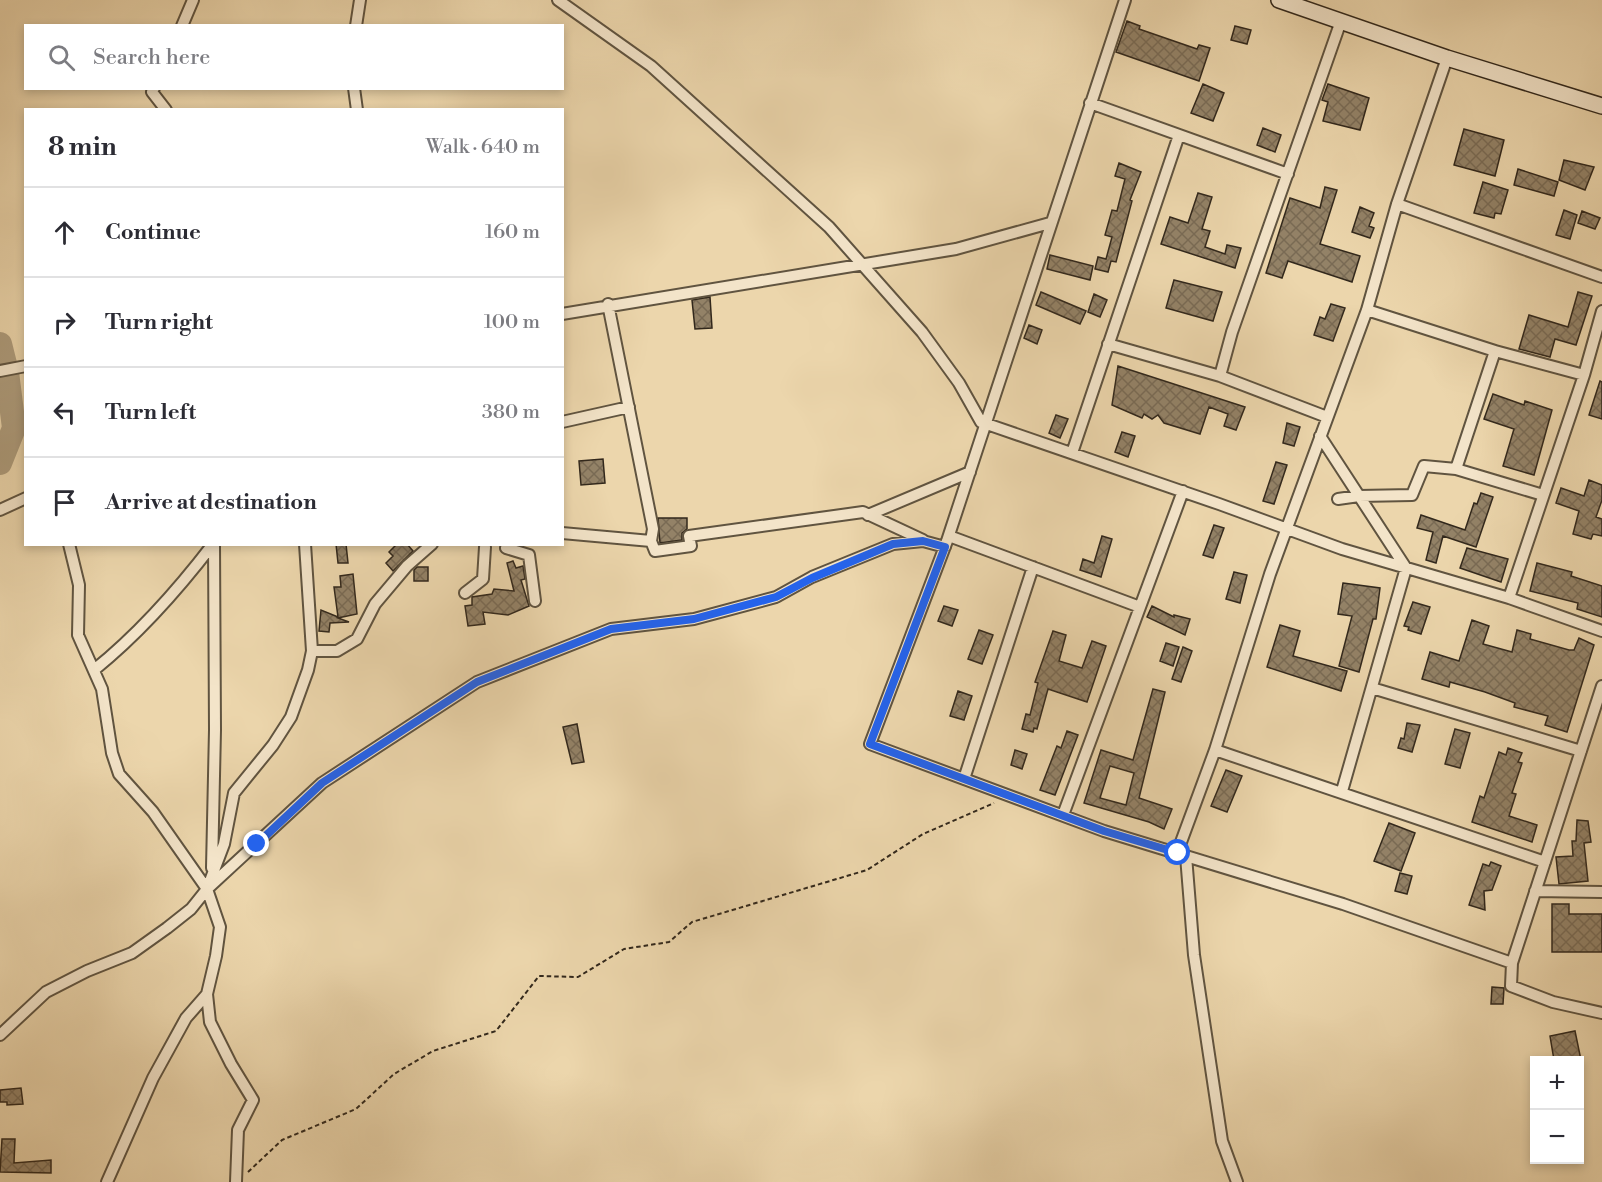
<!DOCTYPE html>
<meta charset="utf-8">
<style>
body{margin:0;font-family:"Libre Bodoni",serif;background:#f7f7f7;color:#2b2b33}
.controls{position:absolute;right:18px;bottom:18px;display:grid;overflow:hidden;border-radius:0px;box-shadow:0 3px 9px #0003}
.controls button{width:54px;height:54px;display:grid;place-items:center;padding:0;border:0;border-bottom:2px solid #e1e1e2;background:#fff;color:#2b2b33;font:30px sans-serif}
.stop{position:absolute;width:18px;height:18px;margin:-14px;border:4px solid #2563eb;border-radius:50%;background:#fff}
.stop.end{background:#2563eb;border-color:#fff;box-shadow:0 2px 6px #0008}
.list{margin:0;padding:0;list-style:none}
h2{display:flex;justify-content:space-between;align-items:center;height:78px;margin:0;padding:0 24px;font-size:26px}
h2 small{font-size:20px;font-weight:400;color:#7c7c81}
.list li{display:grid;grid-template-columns:39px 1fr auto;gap:18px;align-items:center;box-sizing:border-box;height:90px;padding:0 24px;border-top:2px solid #e1e1e2}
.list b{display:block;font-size:22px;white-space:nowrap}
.list em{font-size:20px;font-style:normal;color:#7c7c81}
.icon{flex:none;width:33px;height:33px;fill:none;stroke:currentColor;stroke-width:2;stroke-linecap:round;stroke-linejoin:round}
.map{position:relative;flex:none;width:1602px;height:1182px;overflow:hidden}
.search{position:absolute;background:#fff;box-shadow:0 3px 9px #0003;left:24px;top:24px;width:540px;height:66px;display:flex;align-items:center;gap:15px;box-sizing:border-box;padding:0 21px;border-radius:0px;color:#7c7c81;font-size:22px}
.panel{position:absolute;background:#fff;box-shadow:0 3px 9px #0003;left:24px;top:108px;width:540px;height:438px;border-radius:0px}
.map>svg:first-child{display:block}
</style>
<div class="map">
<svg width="1602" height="1182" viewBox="0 0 1602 1182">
<defs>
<pattern id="building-cross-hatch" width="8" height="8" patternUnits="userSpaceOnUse" patternTransform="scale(1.5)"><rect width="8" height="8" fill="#938267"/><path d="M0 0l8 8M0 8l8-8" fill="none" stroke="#796a54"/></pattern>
</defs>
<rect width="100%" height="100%" fill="#ecd6ac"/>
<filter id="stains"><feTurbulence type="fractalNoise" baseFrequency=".00333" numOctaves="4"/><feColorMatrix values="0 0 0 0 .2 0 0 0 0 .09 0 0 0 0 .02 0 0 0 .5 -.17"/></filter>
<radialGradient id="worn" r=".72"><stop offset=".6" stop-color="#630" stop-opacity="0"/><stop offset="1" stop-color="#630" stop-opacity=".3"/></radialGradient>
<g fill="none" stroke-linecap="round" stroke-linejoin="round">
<!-- river -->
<path stroke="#ad9b7b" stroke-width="24" d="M0,344L7,372L14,428L0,463"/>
</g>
<!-- building -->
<path fill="url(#building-cross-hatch)" stroke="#32281c" stroke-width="1.5" fill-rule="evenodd" d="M1127,21L1140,26L1139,29L1197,49L1199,45L1210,48L1199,81L1116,52Z
M1235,26L1251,30L1247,44L1231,40Z
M1203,84L1224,93L1213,121L1191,113Z
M1328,84L1369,98L1360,130L1323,121L1328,102L1322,100Z
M1263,128L1281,135L1275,152L1257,145Z
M1464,129L1504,140L1495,176L1454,165Z
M1564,160L1594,167L1585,190L1559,180Z
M1119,163L1141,172L1130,200L1132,201L1116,262L1111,261L1108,272L1095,269L1098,257L1106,259L1112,237L1105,235L1112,210L1117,211L1125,179L1115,176Z
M1518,169L1558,182L1554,196L1514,185Z
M1483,182L1508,190L1501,214L1495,213L1494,218L1474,213Z
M1325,187L1337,190L1320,244L1360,256L1352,282L1288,261L1282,278L1266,273L1290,198L1320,208Z
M1198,193L1212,197L1202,229L1210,231L1205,247L1225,254L1227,245L1241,248L1235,268L1161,244L1170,217L1188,223Z
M1360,207L1374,213L1369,226L1374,228L1370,238L1352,232Z
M1564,210L1577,215L1570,239L1556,235Z
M1582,211L1600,218L1595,229L1578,223Z
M1050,255L1093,266L1090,280L1047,269Z
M1174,280L1222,292L1213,321L1166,308Z
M1041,292L1086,311L1080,324L1036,305Z
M1578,292L1592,296L1576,345L1555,339L1550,357L1519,349L1529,315L1568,327Z
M1094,294L1107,300L1100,317L1088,312Z
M710,297L712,328L695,329L692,300Z
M1331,304L1345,308L1333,341L1314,335L1320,317L1325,319Z
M1029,325L1042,330L1037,344L1024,338Z
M1118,366L1245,407L1236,430L1224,426L1228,414L1209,407L1200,434L1164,423L1158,415L1152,419L1144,414L1142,418L1112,405Z
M1600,381L1602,382V419L1589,415Z
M1493,394L1524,405L1525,401L1552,410L1534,475L1503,466L1514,429L1484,419Z
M1056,415L1068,419L1060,438L1049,433Z
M1287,423L1300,427L1294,446L1283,443Z
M1122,432L1135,436L1128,457L1115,452Z
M603,459L605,483L581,485L579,461Z
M1276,462L1287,465L1274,504L1263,501Z
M1589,480L1602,485V500L1596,517L1602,519V536L1593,534L1591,539L1573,534L1579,511L1556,503L1561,488L1584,496Z
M1481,493L1493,497L1476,547L1443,536L1436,563L1426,560L1433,532L1417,528L1421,515L1465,530L1474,503L1477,504Z
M658,518H687V529L682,533V540L660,543Z
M1214,525L1224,528L1213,558L1203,555Z
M1102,536L1112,539L1101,577L1080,570L1083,559L1094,563Z
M336,544H346L348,563H338Z
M397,544H407L413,551L393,571L386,563L393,556L389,552Z
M1467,548L1508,559L1501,582L1460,568Z
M513,561L516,568L523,566L525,579L521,580L529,606L508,615L483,612L485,624L468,626L465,606L472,605V597L492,594L494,589L514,591L507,563Z
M1537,563L1572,572L1571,576L1602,586V617L1577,609L1578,603L1530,591Z
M417,567H428V581H414V570Z
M1234,572L1247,575L1240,603L1226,599Z
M353,574L357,614L338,618L349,622L330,623L329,632L319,631L321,610L338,617L334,587H341L340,576Z
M1343,583L1380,588L1376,619H1373L1359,672L1339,666L1352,616L1338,614Z
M1413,602L1430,607L1421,634L1408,630L1409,627L1404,626Z
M944,606L958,610L952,626L938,621Z
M1152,606L1174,617V615L1190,619L1185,635L1147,617Z
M1472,620L1489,626L1483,644L1512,652L1517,630L1531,634L1530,639L1569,650H1574L1579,638L1594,645L1567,732L1545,725L1548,716L1514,707L1515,703L1485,692L1450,682L1449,687L1422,679L1430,652L1459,661Z
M1280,625L1300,631L1293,656L1347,671L1341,691L1267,667Z
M979,630L993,635L982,664L968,659Z
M1053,631L1066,635L1059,661L1082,668L1092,641L1106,646L1087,702L1048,689L1037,729L1034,728L1033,732L1022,729L1026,714L1030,715L1038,683L1035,682Z
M1166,643L1179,647L1173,666L1160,661Z
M1183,647L1192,651L1181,682L1172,679Z
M1153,689L1165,692L1139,798L1172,809L1164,829L1149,822L1084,803L1101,750L1133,760ZM1110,766L1134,773L1126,805L1100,798Z
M958,691L972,696L964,720L950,716Z
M1407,723L1420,725L1412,752L1398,748L1401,738L1404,739Z
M577,724L584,762L572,764L563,727Z
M1455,729L1470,733L1460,768L1445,764Z
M1067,731L1078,735L1055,795L1040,790L1057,746L1061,748Z
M1508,748L1522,753L1518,762L1522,763L1512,793L1516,794L1509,816L1537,825L1532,842L1472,822L1480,796L1484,798L1499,752L1506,755Z
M1015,750L1027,754L1022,769L1011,765Z
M1226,770L1242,776L1227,812L1211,806Z
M1577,820L1588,821L1591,842L1584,843L1588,881L1559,884L1556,857L1573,856L1572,841H1576Z
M1389,823L1415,833L1401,871L1374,861Z
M1491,862L1501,866L1492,890L1484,891L1485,910L1469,905L1483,864L1489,866Z
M1400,873L1412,876L1407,894L1395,891Z
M1552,904H1569V914H1602V952H1552Z
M1492,987L1504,988L1503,1004H1491Z
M1575,1031L1581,1060H1554L1550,1036Z
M21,1088L23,1104L7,1105V1102H0V1090Z
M2,1139H15L14,1163L51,1160V1173L0,1172Z"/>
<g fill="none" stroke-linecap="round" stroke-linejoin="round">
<!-- street casing -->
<g stroke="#605440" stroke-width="14">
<path id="street" d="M558,0L651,66L829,227L922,332L959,383L981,422L1219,504L1342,549L1509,598L1602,631
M1125,0L947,541L870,744L1104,831L1343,904L1512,963
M182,26L193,0
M356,26L360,0
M154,88L152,92L166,110
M354,88L357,110
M1090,103L1288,174
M1397,204L1602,277
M608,304L653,529L651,541
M1367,310L1495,351L1584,375L1602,311
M562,314L956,249L1050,223
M1108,344L1220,376
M1495,351L1456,469L1543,495
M0,371L26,366
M1327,417L1220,376L1232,332L1341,21
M562,422L629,407
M1320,436L1406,568L1342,791
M1072,453L1179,135
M1338,499L1359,496L1412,495L1424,466L1456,469
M0,510L26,498
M868,515L970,472
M562,533L651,541L655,551L691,546L689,536L863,512L923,540
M949,536L1140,607
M69,544L79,585L78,635L102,689L112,753L119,774L153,812L207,889L322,783L477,682L611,629L694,619L776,597L812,577L893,544L923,541L945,547
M506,548L529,555L535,601
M465,593L483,579L485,547
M1509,598L1584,375
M312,651H337L357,639L375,604L407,566L432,544
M94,670C140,633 177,591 213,544
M1602,686L1512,963L1511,986L1553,1002L1602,1013
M1372,688L1581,751
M1215,750L1545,862
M964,779L1033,567
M1063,815L1183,491
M1177,853L1215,750L1270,574L1367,310L1397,204L1447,58
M1186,856L1194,955L1222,1141L1237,1182
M212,868L215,730L214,544
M1535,891L1602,892
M207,994L210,1022L231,1064L253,1100L238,1130L236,1182
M0,1035L46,992L87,971L132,953L167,928L191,909L207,889L224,844L234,793L273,745L291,717L308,670L312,651L305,544
M107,1182L153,1078L186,1018L207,994L216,956L220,927L207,889"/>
</g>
<!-- secondary casing -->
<g stroke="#32281c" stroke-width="18">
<path id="secondary" d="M1279,0L1447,58L1602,106"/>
</g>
<!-- path -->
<path stroke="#32281c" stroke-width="2" stroke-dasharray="4.5 3" stroke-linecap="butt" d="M248,1172L282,1140L356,1109L394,1074L433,1051L496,1031L539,976L578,977L624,949L669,942L692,922L867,870L923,834L994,803"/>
<!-- street -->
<use href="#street" stroke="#f3e4c9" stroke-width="10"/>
<!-- secondary -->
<use href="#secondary" stroke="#f3e4c9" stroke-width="15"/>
</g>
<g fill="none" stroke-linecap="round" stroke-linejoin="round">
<!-- route -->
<path stroke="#2563eb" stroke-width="8" d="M257,844L322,783L477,682L611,629L694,619L776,597L812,578L893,544L923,541L945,547L870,744L1104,831L1178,853"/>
</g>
<rect width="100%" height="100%" filter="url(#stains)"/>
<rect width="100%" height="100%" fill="url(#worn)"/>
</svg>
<div class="controls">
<button>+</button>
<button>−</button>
</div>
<div class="stop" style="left:1178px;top:853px"></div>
<div class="stop end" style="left:257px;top:844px"></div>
<div class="search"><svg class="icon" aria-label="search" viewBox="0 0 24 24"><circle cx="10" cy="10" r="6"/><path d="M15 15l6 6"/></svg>Search here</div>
<section class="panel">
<h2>8 min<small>Walk · 640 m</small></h2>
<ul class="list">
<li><svg class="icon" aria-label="ahead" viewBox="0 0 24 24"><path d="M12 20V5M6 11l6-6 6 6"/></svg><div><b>Continue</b></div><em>160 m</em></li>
<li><svg class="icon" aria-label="right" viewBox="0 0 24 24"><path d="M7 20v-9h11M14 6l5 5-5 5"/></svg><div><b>Turn right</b></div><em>100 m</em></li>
<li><svg class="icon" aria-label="left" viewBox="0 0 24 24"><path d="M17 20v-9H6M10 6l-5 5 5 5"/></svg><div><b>Turn left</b></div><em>380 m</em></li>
<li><svg class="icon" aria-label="arrive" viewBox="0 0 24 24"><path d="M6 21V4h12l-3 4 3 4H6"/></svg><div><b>Arrive at destination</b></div></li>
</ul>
</section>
</div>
